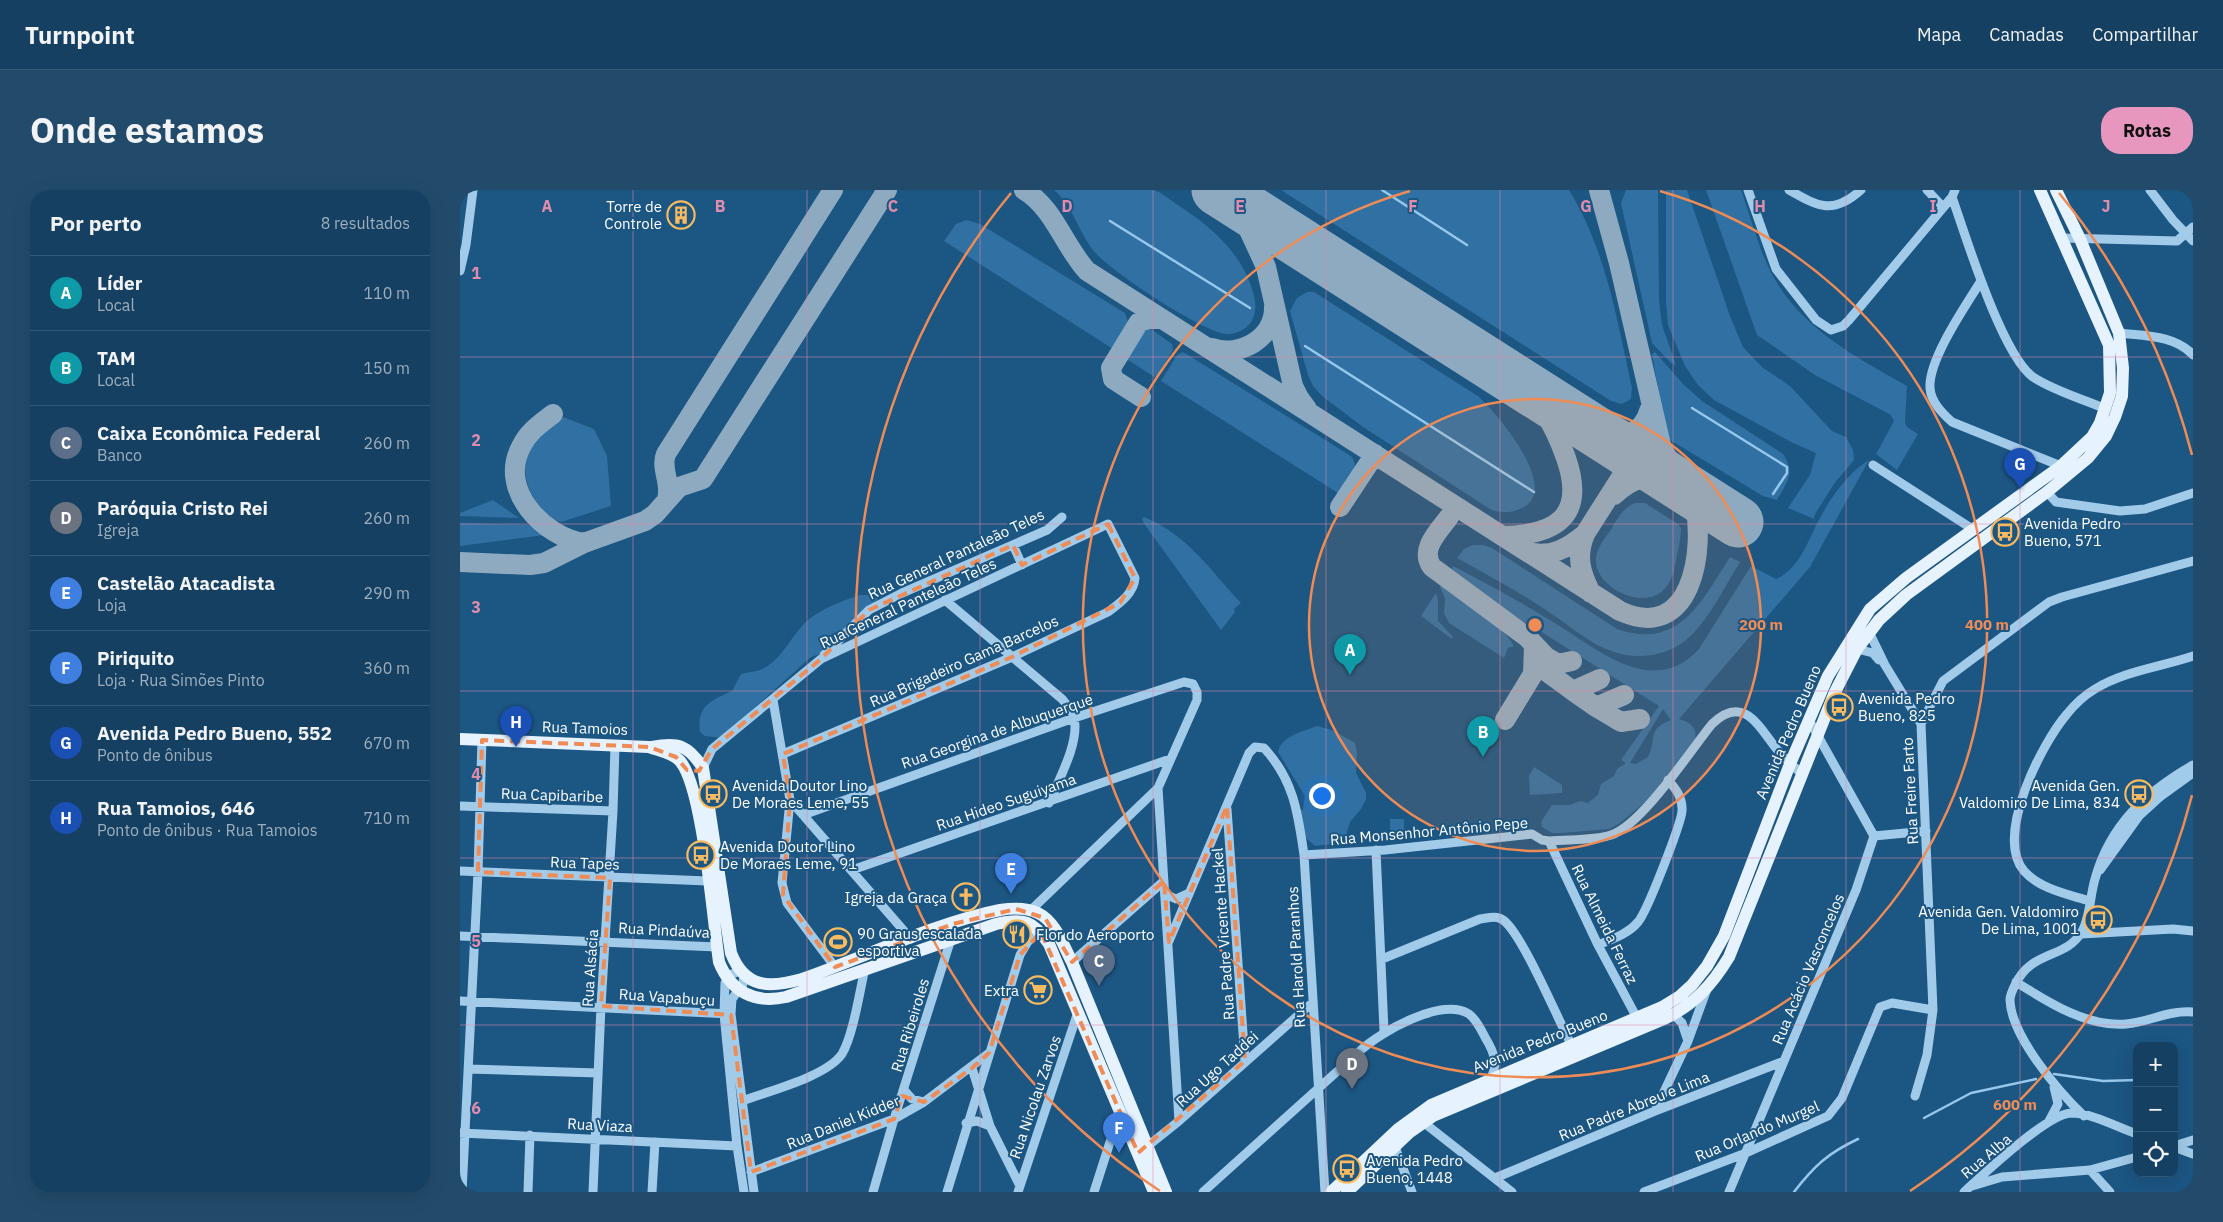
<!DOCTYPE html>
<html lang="pt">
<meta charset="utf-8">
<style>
body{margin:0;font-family:"IBM Plex Sans",sans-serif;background:#224b6b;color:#f1f3f6}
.controls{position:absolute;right:15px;bottom:15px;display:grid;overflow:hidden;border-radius:10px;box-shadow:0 5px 20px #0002}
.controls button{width:45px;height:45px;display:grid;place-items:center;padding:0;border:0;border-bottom:1px solid #345977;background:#154062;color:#f1f3f6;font:25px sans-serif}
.you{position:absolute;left:861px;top:605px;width:18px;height:18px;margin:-12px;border:4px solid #fff;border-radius:50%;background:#1a73e8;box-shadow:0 0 0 8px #1a73e833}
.badge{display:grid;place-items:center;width:32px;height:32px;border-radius:50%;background:#e797bd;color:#fff;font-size:16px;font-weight:700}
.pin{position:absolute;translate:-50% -41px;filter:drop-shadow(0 1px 2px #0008)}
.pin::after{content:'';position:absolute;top:26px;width:18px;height:15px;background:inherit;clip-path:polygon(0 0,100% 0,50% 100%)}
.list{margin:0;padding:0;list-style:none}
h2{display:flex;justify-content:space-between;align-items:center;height:65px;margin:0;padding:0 20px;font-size:21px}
h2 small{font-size:16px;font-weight:400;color:#9dafbe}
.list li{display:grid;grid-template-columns:32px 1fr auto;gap:15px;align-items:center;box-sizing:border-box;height:75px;padding:0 20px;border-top:1px solid #345977}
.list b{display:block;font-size:19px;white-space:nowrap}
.list p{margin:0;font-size:16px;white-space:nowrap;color:#9dafbe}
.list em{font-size:16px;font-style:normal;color:#9dafbe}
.icon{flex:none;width:28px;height:28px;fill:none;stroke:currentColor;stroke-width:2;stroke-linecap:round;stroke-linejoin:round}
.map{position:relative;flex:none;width:1733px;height:1002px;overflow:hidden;border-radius:20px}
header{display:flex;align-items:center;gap:30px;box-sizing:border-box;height:70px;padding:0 25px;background:#154062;border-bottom:1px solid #345977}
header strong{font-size:24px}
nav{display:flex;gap:28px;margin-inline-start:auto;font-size:18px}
.intro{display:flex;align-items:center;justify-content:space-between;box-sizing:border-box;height:120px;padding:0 30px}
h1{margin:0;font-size:35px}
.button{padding:12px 22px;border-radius:20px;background:#e797bd;color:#111;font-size:18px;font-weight:700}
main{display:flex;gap:30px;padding:0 30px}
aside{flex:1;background:#154062;border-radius:20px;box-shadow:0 5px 20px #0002}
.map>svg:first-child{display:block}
</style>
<header>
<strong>Turnpoint</strong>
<nav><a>Mapa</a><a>Camadas</a><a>Compartilhar</a></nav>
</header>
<div class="intro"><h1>Onde estamos</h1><a class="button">Rotas</a></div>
<main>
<aside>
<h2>Por perto<small>8 resultados</small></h2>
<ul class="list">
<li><span class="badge" style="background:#0f9aa8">A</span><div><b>Líder</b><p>Local</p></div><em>110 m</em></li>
<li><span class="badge" style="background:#0f9aa8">B</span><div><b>TAM</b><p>Local</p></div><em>150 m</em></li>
<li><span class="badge" style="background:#5c6f8a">C</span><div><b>Caixa Econômica Federal</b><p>Banco</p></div><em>260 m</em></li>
<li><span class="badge" style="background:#6b7280">D</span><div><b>Paróquia Cristo Rei</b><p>Igreja</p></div><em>260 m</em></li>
<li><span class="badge" style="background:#3f7fe0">E</span><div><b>Castelão Atacadista</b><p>Loja</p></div><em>290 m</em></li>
<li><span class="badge" style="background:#3f7fe0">F</span><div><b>Piriquito</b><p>Loja · Rua Simões Pinto</p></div><em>360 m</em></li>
<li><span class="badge" style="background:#1a4fb4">G</span><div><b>Avenida Pedro Bueno, 552</b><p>Ponto de ônibus</p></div><em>670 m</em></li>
<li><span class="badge" style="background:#1a4fb4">H</span><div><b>Rua Tamoios, 646</b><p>Ponto de ônibus · Rua Tamoios</p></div><em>710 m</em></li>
</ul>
</aside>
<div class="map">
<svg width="1733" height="1002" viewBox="0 0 1733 1002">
<rect width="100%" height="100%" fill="#1c5683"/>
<!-- green -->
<path fill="#3070a2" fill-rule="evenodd" d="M594,0C617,0 640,0 662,0C672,0 683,0 693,0C700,1 709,9 715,13C749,35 781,61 793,102C797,116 797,130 784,139C779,142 772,145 766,144C742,142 647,79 633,60C618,41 613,16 594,0Z
M821,0H1109C1146,60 1157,130 1172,198L1171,209L1162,214L1151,211Z
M1166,0H1198L1199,110L1202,135L1216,175L1211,173L1192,153L1161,13Z
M1206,0H1227L1270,126L1283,157L1302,177L1330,196L1372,241L1386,247L1393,260L1394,270L1374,294L1355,324L1354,329L1328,318L1350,285L1356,263L1333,253L1254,210L1238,195L1225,176L1208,135L1206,111Z
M1246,0H1281C1291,28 1299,60 1313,86C1342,139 1396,167 1447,196L1445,233L1447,237L1458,244L1437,280L1416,264L1434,231L1431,225L1355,185L1297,145Z
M506,30L520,34L665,123L669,135L653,159L484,51L496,34Z
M847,102H854L1018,206C1036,222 1100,297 1064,317C1053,323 1041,324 1030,319L903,237L862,206L853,196L848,185L830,121L837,108Z
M688,137L712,154L713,160L696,188L665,168L683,138Z
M723,162L891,266C902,279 888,293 881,305L701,191L717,165Z
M1195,162L1223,194L1242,211L1323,264C1336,283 1327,292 1317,310L1303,306L1210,250L1204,232L1192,164Z
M103,227L134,239L147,266L151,316L101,332C76,325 58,287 68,264C74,248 89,236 103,227Z
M1409,270L1350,377L1219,529C1229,532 1238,537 1235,550L1189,609L1160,633L1149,639L1101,643H1092L1082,637L1081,632L1092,615H1110L1120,611L1128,613L1138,605L1141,594L1154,586L1157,579L1166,573L1161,570L1199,516L1069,434L1045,425L1012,400L992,379L993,376C1027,394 1061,412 1093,432C1137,458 1192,510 1239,459L1291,376L1316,389C1341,378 1349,347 1361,326C1371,307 1390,281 1409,270ZM1203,519L1211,530C1186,539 1197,550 1188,567L1176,574L1170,573Z
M33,310L59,328L0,326V323Z
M1175,313H1185L1218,334L1221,338C1221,347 1219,356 1217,365C1215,376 1214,387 1206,397C1187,423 1133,398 1136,368C1137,358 1144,349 1150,341C1157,330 1162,318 1175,313Z
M684,327C729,346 749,379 781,413L774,419L775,422L761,440L685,335L682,329Z
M0,333L71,335L84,345L0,356Z
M1013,355H1023L1032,358L1157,439C1219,461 1242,411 1270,367L1280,372C1265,396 1248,432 1226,450C1207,466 1177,470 1154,462C1131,455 1109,435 1089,422C1059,402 1028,385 997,368L1004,359Z
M982,394C1006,413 1039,429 1054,456L1048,458L1044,468L989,433L984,423L985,408L980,397Z
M976,403L978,410V431L993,447L992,449L961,426Z
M400,405H409L419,408L360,464L351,467L261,548L245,546L240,542C236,516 252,510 272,501L281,484C287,482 294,482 300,480C321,472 331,445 348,430C362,418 382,411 400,405Z
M857,536L872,540L895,553L897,563L896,583L906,603V609L901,619L890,632L886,646L871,654L855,656L845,647L836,622L843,619L845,606L818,562C821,546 844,541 857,536Z
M1074,577L1102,595V603L1070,605L1069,586Z
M930,629H944V649L930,650Z"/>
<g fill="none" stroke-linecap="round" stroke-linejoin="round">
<!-- stream -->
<path stroke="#95c8ec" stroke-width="2.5" d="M922,0L1007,55
M650,31L790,118
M845,156L1074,302
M1232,218L1327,277V283L1313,304
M1594,884L1643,891L1677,890
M1464,928L1511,903L1576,889
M1334,1002C1354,976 1368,963 1398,949"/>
<!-- taxiway -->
<path stroke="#8eaac1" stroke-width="20" d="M564,0C594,18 604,56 627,81L1160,421C1232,454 1246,360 1234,310C1230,292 1208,276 1201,255L1159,73L1139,0
M764,4L788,38L806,77L833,196L839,208L847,219
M752,158C780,168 815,148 814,116
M681,207L653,189L651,178L679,132L689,129H700
M93,224C80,234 68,242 61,257C38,300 84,347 124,353
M1136,241C1157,248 1182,247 1189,221
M1154,305C1174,287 1186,284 1211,294
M207,309C212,294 200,278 206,264L373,0
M880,317L915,264
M989,327C979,341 959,359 972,377L1068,448L1086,467L1098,474L1112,471
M1125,344L1188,245L1192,223
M1042,346C1097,345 1126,326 1106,268C1100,251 1093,235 1083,220C1073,207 1060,196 1048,185
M1068,362C1091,368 1108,358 1125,344C1116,366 1120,382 1131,403
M0,372L70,375L84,373L124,353L185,331L195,324L219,297L243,289L427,0
M1113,501L1136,517L1164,505
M1136,517L1161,532L1180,529
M1045,530L1073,484L1074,455L1083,479L1113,501L1140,489"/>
<!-- runway -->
<path stroke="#8eaac1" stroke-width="51" d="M757,0L1278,332"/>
<!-- minor -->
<path stroke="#a2cbea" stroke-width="9" d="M1288,0L1316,79L1356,130L1371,140L1383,136L1389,130L1492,7
M1329,0C1359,17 1373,25 1401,0
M1467,0L1483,17
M1495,0L1492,7C1506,47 1542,165 1573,187C1594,201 1623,209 1646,219
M1690,0L1713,30L1733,51
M1602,48L1717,51L1733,37
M0,81L6,55L13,0
M1521,91C1506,115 1468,170 1470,198C1471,212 1482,223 1492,232L1601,276
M1659,143C1684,146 1715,145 1733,165
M1413,275L1514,340
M1587,302L1596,312L1660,321L1685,319L1733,303
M553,355L562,375
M485,410L602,509C607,515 613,521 614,528C620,552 598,591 589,613
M1409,442L1425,475L1461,534
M1397,459L1413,463L1419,470
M364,465L409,420L442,403L587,340L602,327
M313,510L330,610L322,693L327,713L375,777
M243,578L252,559L361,469L648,334L675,388C674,403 660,413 648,422L552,467L323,564
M698,598L719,931
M330,610L451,749
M0,616L153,621
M767,619L785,871
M343,625L614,528L724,492L733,494L737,502V510L698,598L571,720
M1414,646L1466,641
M1089,651L1138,755L1177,828
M916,660L924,841
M844,665L925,660L1072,644L1082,650L1089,651C1109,649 1132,651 1151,645C1182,635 1230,561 1252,534C1282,505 1297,533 1315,557C1323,567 1333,576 1343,585
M392,680L710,569
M1640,680L1679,626L1701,606L1733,583
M0,681L248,691
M705,704L716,709L729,703
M1629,711C1607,704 1580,699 1564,681C1534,646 1582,553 1607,524C1615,514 1625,505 1635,499C1664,481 1701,477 1733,466
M1621,744L1713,739L1733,741
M0,746L257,757
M709,751L789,563L795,557L804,558C834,590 838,624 844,665L865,1002
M1138,755C1152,749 1168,744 1178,732C1187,722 1221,634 1222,621C1223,608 1216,599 1208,590
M922,769L1020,729C1028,728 1036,725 1043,730C1062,743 1098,830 1112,856
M612,772L704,691
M280,781L272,784L265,793L264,824L277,956L284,1002
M284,784L283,794L272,809L271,824L294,1002
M1556,792C1588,812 1626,837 1666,834C1690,832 1707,820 1733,822
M0,811L271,824
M1214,825L1222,833L1228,851
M512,878L530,936L560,996
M9,879L138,883
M444,900L452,909L464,912
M1455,906L1467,865L1473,820L1461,534L1483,491L1589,412L1602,407L1733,371
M282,911C308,901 366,887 382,864C393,846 400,800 405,778
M1195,921L1228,851L1247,799
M1624,926C1599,902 1551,846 1550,810C1550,805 1553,799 1555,795C1571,760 1605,769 1621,743C1630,730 1630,705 1635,689C1650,635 1686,602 1733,575
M1589,931L1598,914L1594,897
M963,932L1052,1002
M506,933L517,931L530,936
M0,943L277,956
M1714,956L1733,950
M935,957L952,1002
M1714,957L1733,964
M684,959L719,931L852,813
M1630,980L1650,1002
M291,982L434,929L464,912L529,863
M1035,988L1195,921L1324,871
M1512,996L1542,987L1630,980L1677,967
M2,1002L18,682L22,550
M68,1002L70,945
M133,1002L141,816L153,621L155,555
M192,1002L195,952
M413,1002L434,929L491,749
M487,1002L560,765L569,750L581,742
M558,1002L618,822
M634,1002L660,921
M743,1002L901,860C921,842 981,807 1009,824C1017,830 1021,840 1026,849C1034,862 1038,874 1031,888
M1184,1002L1286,963L1368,926L1382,908L1420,817L1432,813L1473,820
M1269,1002L1396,700L1414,646L1349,530
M1504,1002C1524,984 1587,924 1611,923C1632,923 1657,937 1677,944"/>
<!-- major -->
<path stroke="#e6f2fe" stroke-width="12" d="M0,549L189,557C200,561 213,563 220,571C243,597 253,731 259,772C271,802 295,814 326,807L536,734C563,728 573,730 589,754L694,1002
M192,557C218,552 228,555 243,578L271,763C285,799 310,798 342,789C405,767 475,733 540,720C552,718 567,718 578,723C596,732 603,755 612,772L706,1002
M871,1002L938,939L971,915L1202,817L1220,806L1232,795L1247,776L1264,746L1330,574L1368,486L1410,419L1446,388L1601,276L1632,247L1640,233L1650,203L1649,155L1580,0
M887,1002L950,942L973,926L1204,829C1234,815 1252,795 1269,767L1375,502L1397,459L1419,430L1446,405L1587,302L1628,268L1646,246L1655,227L1662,206L1663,178L1659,143L1620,49L1596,0"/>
</g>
<!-- marked area -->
<path fill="none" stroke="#ef8b55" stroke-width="4" stroke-dasharray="10 6" stroke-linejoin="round" d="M648,334L675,388L660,413L552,467L323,564L330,610L323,705L375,777L493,734L556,719L585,728L612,772L704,691L709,752L767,616L785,871L678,963L581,742L560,765L529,863L512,878L464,912L442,906L434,929L291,982L271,825L141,816L150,688L18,682L22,550L189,557L216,567L227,580L239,581L252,559L361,469L409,420L553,355L562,375Z"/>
<!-- grid -->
<path fill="none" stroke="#e08cad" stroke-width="1" stroke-opacity="0.55" d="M173,0V1002M347,0V1002M520,0V1002M693,0V1002M866,0V1002M1040,0V1002M1213,0V1002M1386,0V1002M1560,0V1002M0,167H1733M0,334H1733M0,501H1733M0,668H1733M0,835H1733"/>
<!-- distance rings -->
<circle cx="1075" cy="435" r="226" fill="#ef8b55" fill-opacity=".12"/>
<g fill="none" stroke="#ef8b55" stroke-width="2.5">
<circle cx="1075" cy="435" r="226"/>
<path d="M1200 1A452 452 0 1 1 950 1"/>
<path d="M1732 605A679 679 0 0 1 1450 1001M700 1001A679 679 0 0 1 551 3M1599 3A679 679 0 0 1 1732 265"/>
</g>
<!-- icons -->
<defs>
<g id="building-ring" transform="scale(1.4375)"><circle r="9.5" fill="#1c5683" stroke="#fabb60" stroke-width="1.5"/><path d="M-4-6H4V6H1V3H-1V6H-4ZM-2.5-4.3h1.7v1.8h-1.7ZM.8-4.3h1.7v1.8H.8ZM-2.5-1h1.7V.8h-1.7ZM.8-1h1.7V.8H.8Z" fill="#fabb60"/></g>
<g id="bus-ring" transform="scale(1.4375)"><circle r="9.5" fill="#1c5683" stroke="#fabb60" stroke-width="1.5"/><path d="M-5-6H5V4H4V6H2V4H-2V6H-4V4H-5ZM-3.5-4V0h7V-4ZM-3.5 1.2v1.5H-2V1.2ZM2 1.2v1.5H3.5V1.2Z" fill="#fabb60"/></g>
<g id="church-ring" transform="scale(1.4375)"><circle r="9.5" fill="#1c5683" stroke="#fabb60" stroke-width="1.5"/><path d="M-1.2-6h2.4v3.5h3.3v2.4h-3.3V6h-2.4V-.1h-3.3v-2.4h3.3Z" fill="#fabb60"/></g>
<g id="restaurant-ring" transform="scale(1.4375)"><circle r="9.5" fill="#1c5683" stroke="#fabb60" stroke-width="1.5"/><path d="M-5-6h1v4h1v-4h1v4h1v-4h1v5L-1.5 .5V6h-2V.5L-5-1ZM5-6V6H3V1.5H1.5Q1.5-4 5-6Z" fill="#fabb60"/></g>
<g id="stadium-ring" transform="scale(1.4375)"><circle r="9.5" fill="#1c5683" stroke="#fabb60" stroke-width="1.5"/><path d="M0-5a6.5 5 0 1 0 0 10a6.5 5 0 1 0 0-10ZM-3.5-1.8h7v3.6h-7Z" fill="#fabb60"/></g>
<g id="supermarket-ring" transform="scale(1.4375)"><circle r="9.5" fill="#1c5683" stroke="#fabb60" stroke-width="1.5"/><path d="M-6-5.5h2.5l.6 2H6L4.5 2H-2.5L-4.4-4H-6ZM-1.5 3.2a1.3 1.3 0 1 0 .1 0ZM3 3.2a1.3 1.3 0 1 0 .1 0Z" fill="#fabb60"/></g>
</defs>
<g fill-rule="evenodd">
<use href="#building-ring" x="221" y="25"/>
<use href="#bus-ring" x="1545" y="342"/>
<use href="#bus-ring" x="1379" y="517"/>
<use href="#bus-ring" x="253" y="604"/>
<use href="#bus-ring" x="1679" y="604"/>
<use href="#bus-ring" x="241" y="665"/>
<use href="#church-ring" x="506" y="707"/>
<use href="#bus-ring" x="1638" y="730"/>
<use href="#restaurant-ring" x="557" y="744"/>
<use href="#stadium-ring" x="378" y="752"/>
<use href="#supermarket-ring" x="578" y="800"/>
<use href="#bus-ring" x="887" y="979"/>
</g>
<g text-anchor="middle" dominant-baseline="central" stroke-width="4" stroke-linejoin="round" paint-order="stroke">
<!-- poi labels -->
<g font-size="15" fill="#fff" stroke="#1c5683" text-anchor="start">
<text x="202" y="16" text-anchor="end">Torre de<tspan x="202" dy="17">Controle</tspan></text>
<text x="1564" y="333">Avenida Pedro<tspan x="1564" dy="17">Bueno, 571</tspan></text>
<text x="1398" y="508">Avenida Pedro<tspan x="1398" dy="17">Bueno, 825</tspan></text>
<text x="272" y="595">Avenida Doutor Lino<tspan x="272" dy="17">De Moraes Leme, 55</tspan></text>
<text x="1660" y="595" text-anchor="end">Avenida Gen.<tspan x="1660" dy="17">Valdomiro De Lima, 834</tspan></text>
<text x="260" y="656">Avenida Doutor Lino<tspan x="260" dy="17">De Moraes Leme, 91</tspan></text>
<text x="487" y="707" text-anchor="end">Igreja da Graça</text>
<text x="1619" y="721" text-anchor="end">Avenida Gen. Valdomiro<tspan x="1619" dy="17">De Lima, 1001</tspan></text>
<text x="397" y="743">90 Graus escalada<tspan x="397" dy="17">esportiva</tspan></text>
<text x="576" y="744">Flor do Aeroporto</text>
<text x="559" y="800" text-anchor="end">Extra</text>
<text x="906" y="970">Avenida Pedro<tspan x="906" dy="17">Bueno, 1448</tspan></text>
</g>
<!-- street labels -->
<g font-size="15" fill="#fff" stroke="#1c5683">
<text transform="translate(496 364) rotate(-25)">Rua General Pantaleão Teles</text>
<text transform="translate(448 413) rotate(-25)">Rua General Panteleão Teles</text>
<text transform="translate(504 471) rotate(-24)">Rua Brigadeiro Gama Barcelos</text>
<text transform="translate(125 538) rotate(2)">Rua Tamoios</text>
<text transform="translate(537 541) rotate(-19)">Rua Georgina de Albuquerque</text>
<text transform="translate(1328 542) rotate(-67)">Avenida Pedro Bueno</text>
<text transform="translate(1450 601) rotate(-93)">Rua Freire Farto</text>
<text transform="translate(92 605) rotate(2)">Rua Capibaribe</text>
<text transform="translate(546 612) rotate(-19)">Rua Hideo Suguiyama</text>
<text transform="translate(969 641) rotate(-5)">Rua Monsenhor Antônio Pepe</text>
<text transform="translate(125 673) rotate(2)">Rua Tapes</text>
<text transform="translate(1145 734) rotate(64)">Rua Almeida Ferraz</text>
<text transform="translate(204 740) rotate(3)">Rua Pindaúva</text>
<text transform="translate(763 744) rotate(-94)">Rua Padre Vicente Hackel</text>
<text transform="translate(836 767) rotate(-93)">Rua Harold Paranhos</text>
<text transform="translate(130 778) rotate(-86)">Rua Alsácia</text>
<text transform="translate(1348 779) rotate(-67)">Rua Acácio Vasconcelos</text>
<text transform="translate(207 807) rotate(4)">Rua Vapabuçu</text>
<text transform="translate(450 835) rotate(-73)">Rua Ribeiroles</text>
<text transform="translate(1080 851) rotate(-22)">Avenida Pedro Bueno</text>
<text transform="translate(757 879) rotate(-42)">Rua Ugo Taddei</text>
<text transform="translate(575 907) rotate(-71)">Rua Nicolau Zarvos</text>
<text transform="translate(1174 916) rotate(-22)">Rua Padre Abreu e Lima</text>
<text transform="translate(383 932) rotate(-22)">Rua Daniel Kidder</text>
<text transform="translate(140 935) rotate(3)">Rua Viaza</text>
<text transform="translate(1297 941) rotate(-23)">Rua Orlando Murgel</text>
<text transform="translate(1526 966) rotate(-40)">Rua Alba</text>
</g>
</g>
<g font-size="16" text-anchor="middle" font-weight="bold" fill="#e08cad" stroke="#1c5683" stroke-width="4" stroke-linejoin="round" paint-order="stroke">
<text x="87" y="22">A</text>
<text x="260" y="22">B</text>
<text x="433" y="22">C</text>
<text x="607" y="22">D</text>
<text x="780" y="22">E</text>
<text x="953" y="22">F</text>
<text x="1126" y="22">G</text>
<text x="1300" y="22">H</text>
<text x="1473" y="22">I</text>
<text x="1646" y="22">J</text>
<text x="16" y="89">1</text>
<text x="16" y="256">2</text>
<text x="16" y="423">3</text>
<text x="16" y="590">4</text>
<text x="16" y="757">5</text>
<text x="16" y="924">6</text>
</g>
<circle cx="1075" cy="435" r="8" fill="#ef8b55" stroke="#1c5683" stroke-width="2.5"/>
<g font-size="15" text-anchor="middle" font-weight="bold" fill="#ef8b55" stroke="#1c5683" stroke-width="4" stroke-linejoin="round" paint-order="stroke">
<text x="1301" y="440">200 m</text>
<text x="1527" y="440">400 m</text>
<text x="1555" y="920">600 m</text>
</g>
</svg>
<div class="controls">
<button>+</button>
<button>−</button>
<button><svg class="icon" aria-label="locate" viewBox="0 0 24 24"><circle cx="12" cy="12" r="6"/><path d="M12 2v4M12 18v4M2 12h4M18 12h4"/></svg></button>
</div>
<div class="you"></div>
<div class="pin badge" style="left:890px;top:485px;background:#0f9aa8">A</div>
<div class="pin badge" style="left:1023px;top:567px;background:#0f9aa8">B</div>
<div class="pin badge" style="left:639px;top:796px;background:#5c6f8a">C</div>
<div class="pin badge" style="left:892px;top:899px;background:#6b7280">D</div>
<div class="pin badge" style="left:551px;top:704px;background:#3f7fe0">E</div>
<div class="pin badge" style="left:659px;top:963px;background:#3f7fe0">F</div>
<div class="pin badge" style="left:1560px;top:299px;background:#1a4fb4">G</div>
<div class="pin badge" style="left:56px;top:557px;background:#1a4fb4">H</div>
</div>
</main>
